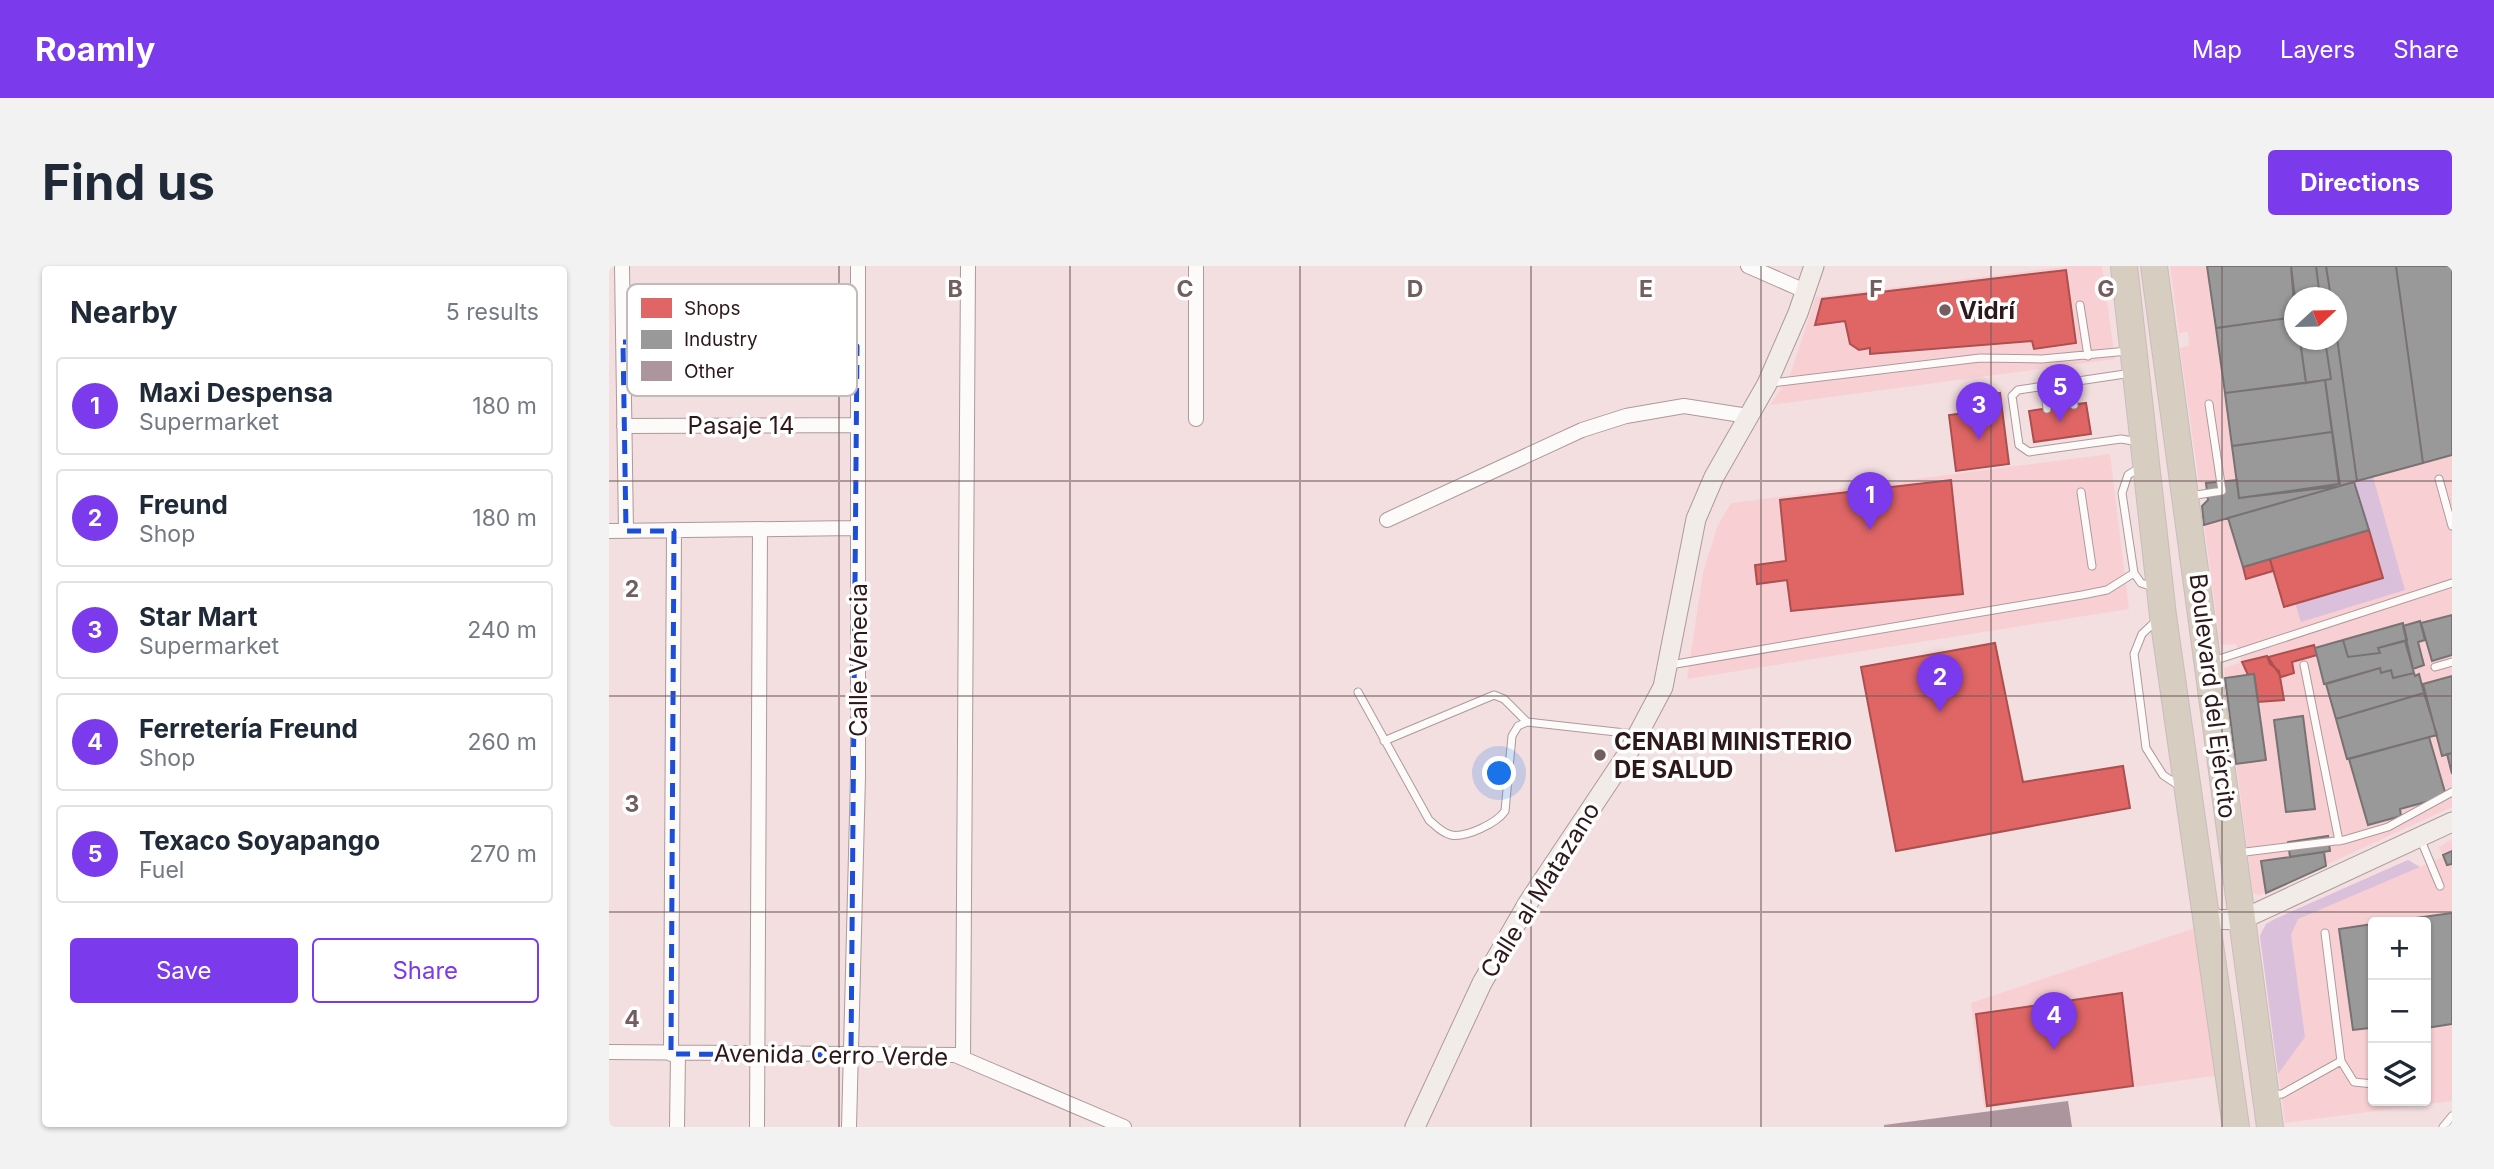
<!DOCTYPE html>
<meta charset="utf-8">
<style>
body{margin:0;font-family:Inter,sans-serif;background:#f2f2f3;color:#1f2937}
.controls{position:absolute;right:21px;bottom:21px;display:grid;overflow:hidden;border-radius:7px;box-shadow:0 2px 5px #0004}
.controls button{width:63px;height:63px;display:grid;place-items:center;padding:0;border:0;border-bottom:2px solid #e0e1e3;background:#fff;color:#1f2937;font:35px sans-serif}
.compass{position:absolute;left:1675px;top:21px;width:63px;height:63px;border-radius:50%;background:#fff;box-shadow:0 2px 5px #0004;rotate:68deg}
.you{position:absolute;left:891px;top:508px;width:24px;height:24px;margin:-18px;border:5px solid #fff;border-radius:50%;background:#1a73e8;box-shadow:0 0 0 10px #1a73e833}
.badge{display:grid;place-items:center;width:46px;height:46px;border-radius:50%;background:#7c3aed;color:#fff;font-size:23px;font-weight:700}
.pin{position:absolute;translate:-50% -58px;filter:drop-shadow(0 2px 4px #0008)}
.pin::after{content:'';position:absolute;top:37px;width:24px;height:21px;background:inherit;clip-path:polygon(0 0,100% 0,50% 100%)}
.list{margin:0;padding:0;list-style:none}
h2{display:flex;justify-content:space-between;align-items:center;height:91px;margin:0;padding:0 28px;font-size:30px}
h2 small{font-size:23px;font-weight:400;color:#747a83}
.list li{display:grid;grid-template-columns:46px 1fr auto;gap:21px;align-items:center;box-sizing:border-box;height:98px;margin:0 14px 14px;padding:0 14px;border:2px solid #e0e1e3;border-radius:7px}
.list b{display:block;font-size:26px;white-space:nowrap}
.list p{margin:0;font-size:23px;white-space:nowrap;color:#747a83}
.list em{font-size:23px;font-style:normal;color:#747a83}
.actions{display:flex;gap:14px;padding:21px 28px}
.actions a{flex:1;padding:16px 0;border:2px solid #7c3aed;border-radius:7px;text-align:center;font-size:24px;color:#7c3aed}
.actions .main{background:#7c3aed;color:#fff}
.icon{flex:none;width:38px;height:38px;fill:none;stroke:currentColor;stroke-width:2;stroke-linecap:round;stroke-linejoin:round}
.map{position:relative;flex:none;width:1843px;height:861px;overflow:hidden;border-radius:7px}
header{display:flex;align-items:center;gap:42px;box-sizing:border-box;height:98px;padding:0 35px;background:#7c3aed;color:#fff}
header strong{font-size:33px}
nav{display:flex;gap:38px;margin-inline-start:auto;font-size:24px}
.intro{display:flex;align-items:center;justify-content:space-between;box-sizing:border-box;height:168px;padding:0 42px}
h1{margin:0;font-size:49px}
.button{padding:18px 32px;border-radius:7px;background:#7c3aed;color:#fff;font-size:24px;font-weight:700}
main{display:flex;gap:42px;padding:0 42px}
aside{flex:1;background:#fff;border-radius:7px;box-shadow:0 2px 5px #0004}
.map>svg:first-child{display:block}
</style>
<header>
<strong>Roamly</strong>
<nav><a>Map</a><a>Layers</a><a>Share</a></nav>
</header>
<div class="intro"><h1>Find us</h1><a class="button">Directions</a></div>
<main>
<aside>
<h2>Nearby<small>5 results</small></h2>
<ul class="list">
<li><span class="badge">1</span><div><b>Maxi Despensa</b><p>Supermarket</p></div><em>180 m</em></li>
<li><span class="badge">2</span><div><b>Freund</b><p>Shop</p></div><em>180 m</em></li>
<li><span class="badge">3</span><div><b>Star Mart</b><p>Supermarket</p></div><em>240 m</em></li>
<li><span class="badge">4</span><div><b>Ferretería Freund</b><p>Shop</p></div><em>260 m</em></li>
<li><span class="badge">5</span><div><b>Texaco Soyapango</b><p>Fuel</p></div><em>270 m</em></li>
</ul>
<div class="actions"><a class="main">Save</a><a>Share</a></div>
</aside>
<div class="map">
<svg width="1843" height="861" viewBox="0 0 1843 861">
<rect width="100%" height="100%" fill="#f3dee0"/>
<!-- built -->
<path fill="#f8d0d3" fill-rule="evenodd" d="M1462,0H1493L1506,93L1161,139L1181,109L1207,31Z
M1561,0H1707L1711,31L1686,32V74H1716L1722,113L1716,115L1731,220L1843,189V541L1651,629L1644,628L1615,402L1633,396L1627,378L1611,379L1593,240L1599,234L1598,221L1590,216L1571,82L1580,80L1579,66L1570,67Z
M1501,188L1520,343L1078,413L1094,307L1108,261L1122,237Z
M1843,573V835L1676,857L1651,670L1653,664L1666,653L1799,594L1811,601L1834,591L1830,581ZM1764,656H1817V835H1764Z
M1592,660L1611,809L1375,842L1362,737Z"/>
<!-- green -->
<path fill="#dac0da" d="M1764,211L1796,324L1692,356L1686,337L1773,312L1745,216Z
M1799,594L1811,601L1689,653L1682,669L1696,771L1669,808L1651,670L1657,658L1666,653Z"/>
<!-- shops -->
<path fill="#e06666" stroke="#ab4f4f" stroke-width="2" d="M1457,4L1467,77L1425,83L1423,75L1261,88V82L1250,84L1241,78L1236,55L1206,59L1213,33Z
M1391,127L1400,198L1347,205L1340,149L1364,146L1362,131Z
M1477,137L1482,168L1425,176L1420,145Z
M1342,214L1354,328L1182,345L1178,314L1148,318L1146,299L1177,295L1171,234Z
M1760,264L1774,312L1675,341L1661,293Z
M1661,293L1664,305L1637,313L1634,301Z
M1386,377L1414,516L1514,500L1521,542L1287,585L1252,401Z
M1705,379L1708,389L1683,396L1685,407L1672,411L1659,391Z
M1658,390L1661,398L1670,405L1675,434L1649,436L1645,408L1639,409L1633,396Z
M1513,727L1524,820L1378,840L1367,748Z"/>
<!-- industry -->
<path fill="#999" stroke="#797273" stroke-width="2" d="M1598,0H1682L1686,51L1607,62Z
M1682,0H1707L1711,32H1686Z
M1707,0H1717L1722,32H1711Z
M1717,0H1787L1814,197L1748,215L1728,72V32H1722Z
M1787,0H1843V189L1814,197Z
M1686,51V74H1691L1697,117L1616,127L1607,62Z
M1728,72L1748,215L1731,220L1716,114L1722,113L1716,74Z
M1691,74H1716L1722,113L1697,117Z
M1716,114L1723,166L1623,180L1616,127Z
M1723,166L1730,218L1630,232L1623,180Z
M1628,214L1630,232L1731,220L1595,259L1593,240L1599,234L1597,217Z
M1745,216L1760,264L1634,301L1619,252Z
M1843,349V389L1823,395L1812,357Z
M1811,355L1816,374L1809,376L1815,399L1804,403L1794,360Z
M1794,357L1798,374L1769,382L1771,387L1739,391L1734,374Z
M1734,374L1739,391L1771,387L1769,382L1796,375L1805,407L1784,412L1782,404L1772,407L1771,402L1715,418L1706,382Z
M1771,402L1772,407L1782,404L1784,412L1805,407L1806,410L1810,408L1815,427L1727,453L1717,418Z
M1645,408L1657,494L1627,498L1616,412Z
M1843,410V487L1833,490L1814,418Z
M1815,427L1828,469L1738,493L1727,453Z
M1694,450L1706,543L1677,546L1665,454Z
M1820,471L1836,526L1824,534L1791,543L1792,550L1759,559L1740,493Z
M1843,487V508L1838,488Z
M1719,570L1721,585L1681,591L1679,576Z
M1843,585V598L1838,599L1834,589Z
M1715,586L1717,600L1657,627L1652,595Z
M1843,647V758L1817,762V656H1778Z
M1764,658V769H1762L1761,762L1744,764L1730,663Z"/>
<!-- building -->
<path fill="#ac959c" d="M1459,835L1463,861H1275V859Z"/>
<g fill="none" stroke-linecap="round" stroke-linejoin="round">
<!-- lane casing -->
<g stroke="#ad9a9b" stroke-width="9">
<path id="lane" d="M1471,39L1479,90
M1519,104L1516,108L1409,124L1403,130L1410,179L1420,186L1512,173L1530,176
M1462,116L1465,139
M1162,117L1371,92L1433,93L1519,85
M1435,120L1438,143
M1530,202L1519,209L1513,227L1525,307L1532,317L1544,321
M1830,213L1843,260
M1472,226L1483,300
M1581,230L1613,225L1600,138
M1548,354L1533,368L1525,388L1537,482L1554,509L1572,521
M1604,395L1843,317
M1061,399L1473,329L1498,324L1525,307
M1695,399L1730,575
M1826,401L1843,396
M749,426L820,554C827,560 833,567 842,569C857,572 888,557 896,545L903,470L909,460L918,456L1025,468
M775,475L885,429L895,433L918,456
M1811,572L1831,620
M1628,587L1735,574L1779,561L1843,526
M1716,667L1732,795
M1660,829L1673,828L1732,795L1745,816L1764,818
M1834,861L1843,850"/>
</g>
<!-- street casing -->
<g stroke="#ad9a9b" stroke-width="16">
<path id="street" d="M13,0L17,265
M587,0V153
M1139,0L1196,25
M14,76L248,80
M15,160L249,159
M778,254L973,164L1017,150L1075,140L1139,150
M0,265L247,262
M0,786L346,789L515,861
M62,788L65,265
M354,792L359,0
M68,861L69,788
M148,861L151,265
M240,861L249,510V0"/>
</g>
<!-- secondary casing -->
<g stroke="#ad9a9b" stroke-width="21">
<path id="secondary" d="M1598,653L1632,654L1843,556
M806,861L873,717L919,637L1019,487L1054,421L1087,253L1105,211L1158,118L1189,47L1205,0"/>
</g>
<!-- highway casing -->
<g stroke="#c9bcbd" stroke-width="28">
<path id="highway" d="M1515,0L1554,350L1627,861
M1545,0L1661,861"/>
</g>
<!-- lane -->
<use href="#lane" stroke="#fdfafa" stroke-width="7"/>
<!-- street -->
<use href="#street" stroke="#fdfafa" stroke-width="14"/>
<!-- secondary -->
<use href="#secondary" stroke="#f2ece8" stroke-width="19"/>
<!-- highway -->
<use href="#highway" stroke="#d8cdc1" stroke-width="26"/>
</g>
<!-- marked area -->
<path fill="none" stroke="#1d4ed8" stroke-width="5" stroke-dasharray="14 9" stroke-linejoin="round" d="M14,76L248,80L242,789L62,788L65,265H17Z"/>
<!-- grid -->
<path fill="none" stroke="#735d5f" stroke-width="2" stroke-opacity="0.55" d="M230,0V861M461,0V861M691,0V861M922,0V861M1152,0V861M1382,0V861M1613,0V861M0,215H1843M0,430H1843M0,646H1843"/>
<!-- markers -->
<g fill="#735d5f" stroke="#fff" stroke-width="2.5">
<circle cx="1336" cy="44" r="7"/>
<circle cx="991" cy="489" r="7"/>
</g>
<g text-anchor="middle" dominant-baseline="central" stroke-width="7" stroke-linejoin="round" paint-order="stroke">
<!-- poi labels -->
<g font-size="24" font-weight="bold" fill="#2e181a" stroke="#fff" text-anchor="start">
<text x="1350" y="44">Vidrí</text>
<text x="1005" y="475">CENABI MINISTERIO<tspan x="1005" dy="28">DE SALUD</tspan></text>
</g>
<!-- street labels -->
<g font-size="24" fill="#2e181a" stroke="#fff">
<text x="132" y="159">Pasaje 14</text>
<text transform="translate(249 394) rotate(-90)">Calle Venecia</text>
<text transform="translate(1604 430) rotate(83)">Boulevard del Ejército</text>
<text transform="translate(931 624) rotate(-58)">Calle al Matazano</text>
<text transform="translate(222 789) rotate(1)">Avenida Cerro Verde</text>
</g>
</g>
<!-- legend -->
<rect x="18" y="18" width="230" height="112" rx="10" fill="#fff" stroke="#c0baba" stroke-width="2"/>
<rect x="32" y="32" width="31" height="20" fill="#e06666"/>
<rect x="32" y="64" width="31" height="19" fill="#999"/>
<rect x="32" y="95" width="31" height="20" fill="#ac959c"/>
<g font-size="19" fill="#2e181a">
<text x="75" y="49">Shops</text>
<text x="75" y="80">Industry</text>
<text x="75" y="112">Other</text>
</g>
<g font-size="23" text-anchor="middle" font-weight="bold" fill="#735d5f" stroke="#fff" stroke-width="7" stroke-linejoin="round" paint-order="stroke">
<text x="346" y="31">B</text>
<text x="576" y="31">C</text>
<text x="806" y="31">D</text>
<text x="1037" y="31">E</text>
<text x="1267" y="31">F</text>
<text x="1497" y="31">G</text>
<text x="23" y="331">2</text>
<text x="23" y="546">3</text>
<text x="23" y="761">4</text>
</g>
</svg>
<div class="controls">
<button>+</button>
<button>−</button>
<button><svg class="icon" aria-label="layers" viewBox="0 0 24 24"><path d="M12 4l9 5-9 5-9-5zM3 14l9 5 9-5"/></svg></button>
</div>
<svg class="compass" viewBox="-18 -18 36 36"><path d="M0-13l5 13h-10z" fill="#e53935"/><path d="M0 13l5-13h-10z" fill="#747a83"/></svg>
<div class="you"></div>
<div class="pin badge" style="left:1261px;top:264px">1</div>
<div class="pin badge" style="left:1331px;top:446px">2</div>
<div class="pin badge" style="left:1370px;top:174px">3</div>
<div class="pin badge" style="left:1445px;top:784px">4</div>
<div class="pin badge" style="left:1451px;top:156px">5</div>
</div>
</main>
